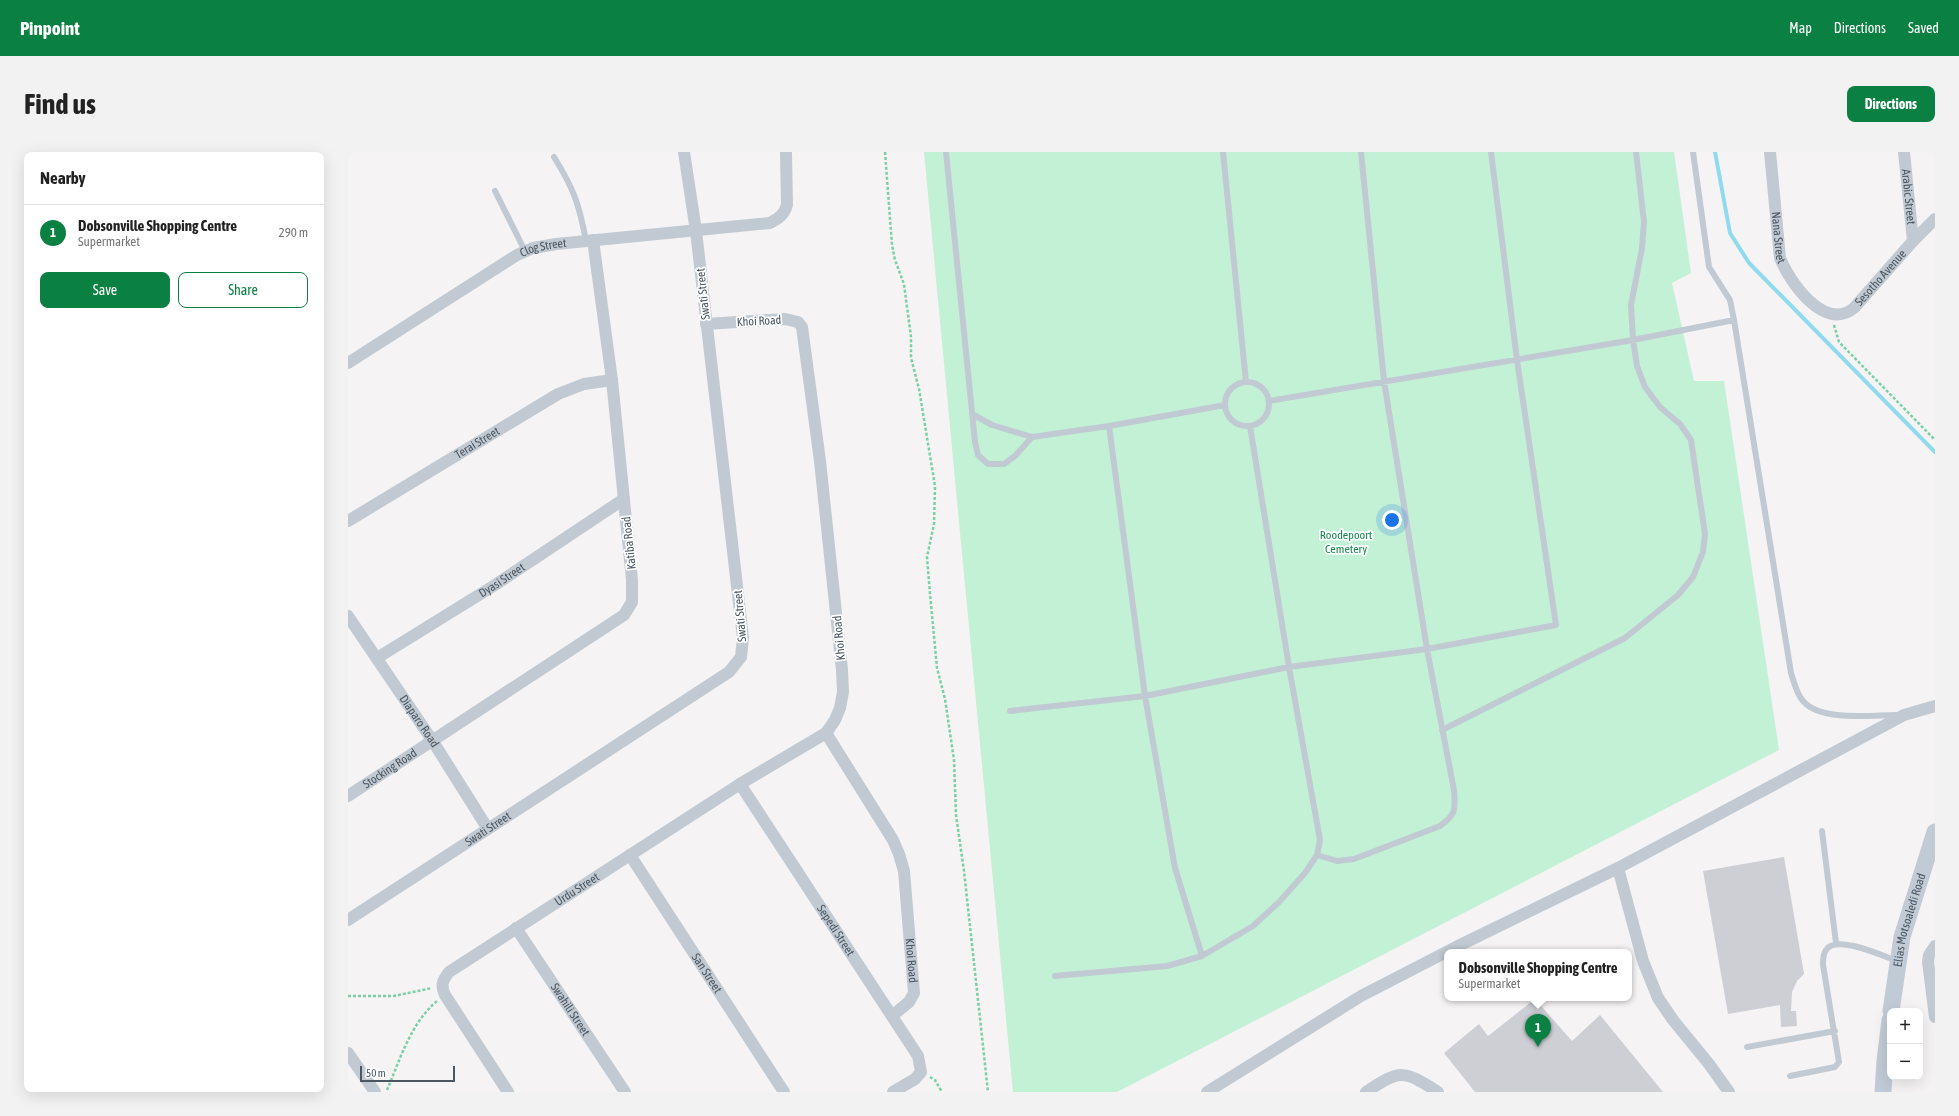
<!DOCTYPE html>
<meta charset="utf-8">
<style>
body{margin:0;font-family:"Asap Condensed",sans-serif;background:#f2f2f2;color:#222}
.controls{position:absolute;right:12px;bottom:12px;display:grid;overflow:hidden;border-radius:8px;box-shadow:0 4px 16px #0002}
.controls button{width:36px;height:36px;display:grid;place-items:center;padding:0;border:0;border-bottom:1px solid #e0e0e0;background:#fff;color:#222;font:20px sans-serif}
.scale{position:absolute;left:12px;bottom:10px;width:95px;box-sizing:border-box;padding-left:4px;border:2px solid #4a5661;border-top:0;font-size:11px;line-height:14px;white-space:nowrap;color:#4a5661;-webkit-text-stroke:3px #fff;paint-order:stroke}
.you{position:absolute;left:1044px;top:368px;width:14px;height:14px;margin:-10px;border:3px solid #fff;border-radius:50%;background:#1a73e8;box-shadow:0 0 0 6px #1a73e833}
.badge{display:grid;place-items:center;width:26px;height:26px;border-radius:50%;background:#0b8043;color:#fff;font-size:13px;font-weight:700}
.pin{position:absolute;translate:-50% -33px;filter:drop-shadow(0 1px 2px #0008)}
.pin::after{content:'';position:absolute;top:21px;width:14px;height:12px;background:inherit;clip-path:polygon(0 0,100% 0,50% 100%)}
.popup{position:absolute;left:1096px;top:797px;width:188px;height:52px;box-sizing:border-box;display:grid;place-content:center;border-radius:8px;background:#fff;filter:drop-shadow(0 1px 3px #0005);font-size:13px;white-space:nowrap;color:#767676}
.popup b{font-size:15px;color:#222}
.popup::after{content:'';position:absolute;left:50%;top:100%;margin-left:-8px;border:8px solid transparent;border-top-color:#fff}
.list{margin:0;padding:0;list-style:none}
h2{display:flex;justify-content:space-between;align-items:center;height:52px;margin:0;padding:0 16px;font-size:17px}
h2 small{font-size:13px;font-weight:400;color:#767676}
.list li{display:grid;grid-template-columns:26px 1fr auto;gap:12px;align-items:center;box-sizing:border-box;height:56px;padding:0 16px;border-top:1px solid #e0e0e0}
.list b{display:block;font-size:15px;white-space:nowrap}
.list p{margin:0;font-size:13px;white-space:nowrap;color:#767676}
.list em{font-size:13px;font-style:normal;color:#767676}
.actions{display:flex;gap:8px;padding:12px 16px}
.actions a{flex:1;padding:9px 0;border:1px solid #0b8043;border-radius:8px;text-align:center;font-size:14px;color:#0b8043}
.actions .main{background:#0b8043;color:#fff}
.map{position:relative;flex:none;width:1587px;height:940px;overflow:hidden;border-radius:8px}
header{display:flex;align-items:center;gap:24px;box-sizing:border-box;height:56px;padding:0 20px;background:#0b8043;color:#fff}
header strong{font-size:19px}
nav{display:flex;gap:22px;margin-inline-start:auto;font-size:14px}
.intro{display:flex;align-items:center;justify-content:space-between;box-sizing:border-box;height:96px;padding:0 24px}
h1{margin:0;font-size:28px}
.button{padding:10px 18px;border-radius:8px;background:#0b8043;color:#fff;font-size:14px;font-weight:700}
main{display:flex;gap:24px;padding:0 24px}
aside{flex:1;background:#fff;border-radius:8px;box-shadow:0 4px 16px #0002}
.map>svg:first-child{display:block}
</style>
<header>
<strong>Pinpoint</strong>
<nav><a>Map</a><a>Directions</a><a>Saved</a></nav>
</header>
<div class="intro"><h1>Find us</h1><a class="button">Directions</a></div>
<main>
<aside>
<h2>Nearby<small></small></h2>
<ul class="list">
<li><span class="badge">1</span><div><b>Dobsonville Shopping Centre</b><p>Supermarket</p></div><em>290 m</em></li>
</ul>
<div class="actions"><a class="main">Save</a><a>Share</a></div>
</aside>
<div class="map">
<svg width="1587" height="940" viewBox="0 0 1587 940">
<rect width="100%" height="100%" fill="#f5f3f3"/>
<!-- green -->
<path fill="#c3f1d5" d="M576,0H1326L1343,121L1324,131L1346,229H1376L1431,598L769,940H665Z"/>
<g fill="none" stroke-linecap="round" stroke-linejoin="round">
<!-- stream -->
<path stroke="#90daee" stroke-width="4" d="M1367,0L1382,81L1401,111L1587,300"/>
</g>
<!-- building -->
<path fill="#cdcfd5" d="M1436,705L1456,822L1449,829L1444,840L1443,859H1448L1449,874L1433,875L1432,853L1380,862L1355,719Z
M1187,847L1224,889L1252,863L1315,940H1127L1096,901L1131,872L1140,884Z"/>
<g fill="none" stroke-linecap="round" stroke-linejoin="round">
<!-- path -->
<path stroke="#7ad0a6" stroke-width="2.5" stroke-dasharray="3 2" stroke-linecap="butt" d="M537,0L544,93L547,108L556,132L563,185V206L571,237L587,334L586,372L579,405L582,442L589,516L597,547L606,608L608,663L616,719L640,940
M1486,173L1491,190L1587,288
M0,844H46L84,836
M582,925L587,928L594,940
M39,938C52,908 62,872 89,849"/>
<!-- service -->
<path stroke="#c1cad2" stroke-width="6" d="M598,0L627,290L630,303L640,312H656L667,304L684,285
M875,0L898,230
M1345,0L1361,115L1382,148L1386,168L1443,521C1446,530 1448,541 1455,549C1473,570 1524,563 1550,563
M206,5C226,37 231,52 238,89
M147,39L177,99
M877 252a22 22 0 1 1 44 0a22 22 0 1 1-44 0Z
M921,249L1285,188L1386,168
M624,262L644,273L684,285L761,274L877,253
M761,274L797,544L827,716L854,804
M662,559L797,544L941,515L1079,497L1208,473L1169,208L1143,0
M1094,578L1277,486L1330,443L1345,425L1355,400L1357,382L1343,288L1332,272L1312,255L1297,235L1289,214L1285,188L1283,153L1294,96L1296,70L1288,0
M1474,679L1488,791
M969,703L989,709L1006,707L1092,674C1109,662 1107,657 1106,638L1079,497L1036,229L1013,0
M707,824L819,814L854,804L905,774L931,750L957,721L969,703L972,688L941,515L902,274
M1399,895L1487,879
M1442,924L1487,915L1491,910L1475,813C1475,808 1475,802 1478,798C1488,782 1535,804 1549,809"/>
<!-- minor -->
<g stroke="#c1cad2" stroke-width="12">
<path id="s1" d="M1422,0L1432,106C1442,131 1477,180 1506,156L1565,89L1587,67"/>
<path id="s2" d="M1556,0L1565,89"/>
<path id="s3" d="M0,211L169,103L185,96L208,92L422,71C431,66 436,63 439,53L438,0"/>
<path id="s4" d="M0,369L210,242L236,232L264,228"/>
<path id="s5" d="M0,464L84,588L140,677"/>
<path id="s6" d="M29,506L147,433L276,347"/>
<path id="s7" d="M478,581L545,688L551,702L556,719L566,841L561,850L544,864"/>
<path id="s8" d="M392,632L570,904L573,920L567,927L545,940"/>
<path id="s9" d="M0,644L276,463L284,450V428L264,228L245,88"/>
<path id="s10" d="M282,703L436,940"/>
<path d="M1270,716L1295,809L1310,846L1325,868L1361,912L1381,940"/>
<path id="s11" d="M0,768L381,520L393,505L395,486L348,79L336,0"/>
<path id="s12" d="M168,776L277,940"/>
<path d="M1587,794L1581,803L1580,810L1587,865"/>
<path d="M0,901L27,940"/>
<path id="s13" d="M160,940L97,843C92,833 95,828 101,820L392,632L478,581L487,568L492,556L495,540L494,518L472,309L454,175L450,170L437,167L358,172"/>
<path d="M859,940L1013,844L1108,795L1270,716L1556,563L1587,554"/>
<path d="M1018,940C1053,917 1055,918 1090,940"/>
</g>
<!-- secondary -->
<g stroke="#c1cbd6" stroke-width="17">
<path id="s14" d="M1543,859L1554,785L1587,680"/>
<path d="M1535,940L1537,909L1542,868"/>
</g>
</g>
<g text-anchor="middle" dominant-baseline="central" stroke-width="3.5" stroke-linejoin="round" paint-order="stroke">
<!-- street labels -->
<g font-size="12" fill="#4a5661" stroke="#fff">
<text stroke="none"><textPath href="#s2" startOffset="45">Arabic Street</textPath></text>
<text stroke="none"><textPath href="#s1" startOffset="86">Nana Street</textPath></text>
<text stroke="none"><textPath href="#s3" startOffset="228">Clog Street</textPath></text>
<text stroke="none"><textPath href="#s1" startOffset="249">Sesotho Avenue</textPath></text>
<text transform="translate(355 142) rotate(-96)">Swati Street</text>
<text transform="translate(411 169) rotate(-3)">Khoi Road</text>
<text stroke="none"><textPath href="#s4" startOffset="151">Terai Street</textPath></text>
<text transform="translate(281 391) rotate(-96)">Katiba Road</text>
<text stroke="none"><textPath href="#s6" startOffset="147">Dyasi Street</textPath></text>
<text transform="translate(392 464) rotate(-95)">Swati Street</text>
<text transform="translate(491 486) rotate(-95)">Khoi Road</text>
<text stroke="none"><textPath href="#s5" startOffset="127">Diaparo Road</textPath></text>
<text stroke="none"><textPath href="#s9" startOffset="50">Stocking Road</textPath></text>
<text stroke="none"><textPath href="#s11" startOffset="167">Swati Street</textPath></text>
<text stroke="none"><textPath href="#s13" startOffset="293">Urdu Street</textPath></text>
<text stroke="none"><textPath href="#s14" startOffset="93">Elias Motsoaledi Road</textPath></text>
<text stroke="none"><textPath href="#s8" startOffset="175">Sepedi Street</textPath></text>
<text stroke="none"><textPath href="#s7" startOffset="249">Khoi Road</textPath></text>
<text stroke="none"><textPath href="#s10" startOffset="141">San Street</textPath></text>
<text stroke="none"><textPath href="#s12" startOffset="98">Swahili Street</textPath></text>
</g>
<!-- park labels -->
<g font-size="12" fill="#17864f" stroke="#fff">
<text x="998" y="383">Roodepoort<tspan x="998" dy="14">Cemetery</tspan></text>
</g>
</g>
</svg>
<div class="controls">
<button>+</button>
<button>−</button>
</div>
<div class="scale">50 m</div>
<div class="you"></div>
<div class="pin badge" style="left:1190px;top:895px">1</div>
<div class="popup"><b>Dobsonville Shopping Centre</b>Supermarket</div>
</div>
</main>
